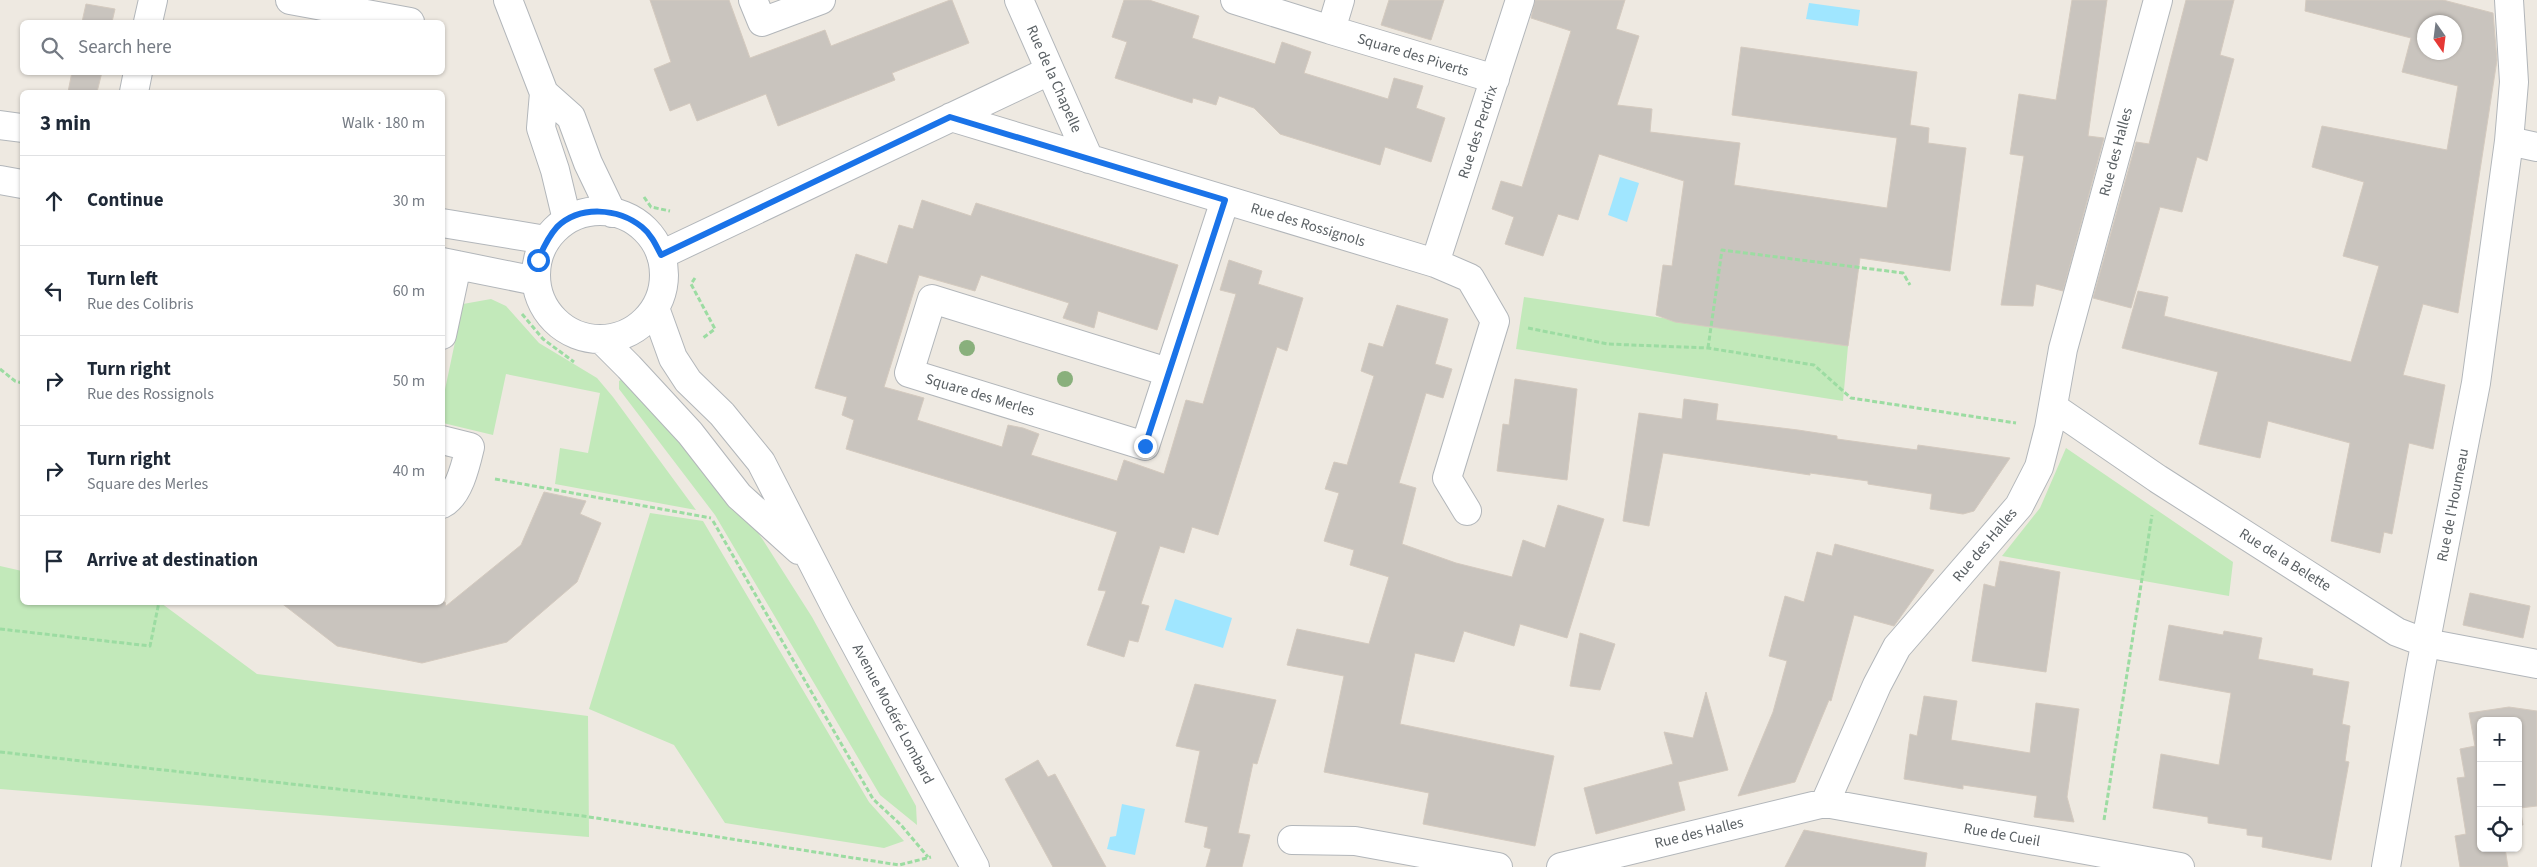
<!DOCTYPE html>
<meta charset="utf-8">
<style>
body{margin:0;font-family:"Source Sans 3",sans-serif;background:#f2f2f3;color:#1f2937}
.controls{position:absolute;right:15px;bottom:15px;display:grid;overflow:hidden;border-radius:8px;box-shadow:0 1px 4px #0004}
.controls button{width:45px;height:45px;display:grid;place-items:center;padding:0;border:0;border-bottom:1px solid #e0e1e3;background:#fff;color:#1f2937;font:25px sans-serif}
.compass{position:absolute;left:2417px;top:15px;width:45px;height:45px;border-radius:50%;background:#fff;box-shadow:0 1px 4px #0004;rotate:166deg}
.stop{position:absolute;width:15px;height:15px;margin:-11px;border:4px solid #1a73e8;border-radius:50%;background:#fff}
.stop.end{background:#1a73e8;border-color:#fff;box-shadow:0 1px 5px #0008}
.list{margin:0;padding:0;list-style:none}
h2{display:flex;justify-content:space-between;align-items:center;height:65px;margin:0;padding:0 20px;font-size:21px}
h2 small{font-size:16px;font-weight:400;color:#747a83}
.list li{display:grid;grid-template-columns:32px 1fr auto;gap:15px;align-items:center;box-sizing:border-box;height:90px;padding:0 20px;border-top:1px solid #e0e1e3}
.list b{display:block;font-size:19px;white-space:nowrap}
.list p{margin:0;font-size:16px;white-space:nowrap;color:#747a83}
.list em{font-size:16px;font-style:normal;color:#747a83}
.icon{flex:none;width:28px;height:28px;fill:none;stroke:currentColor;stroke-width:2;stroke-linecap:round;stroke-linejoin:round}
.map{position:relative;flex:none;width:2537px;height:867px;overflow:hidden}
.search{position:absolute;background:#fff;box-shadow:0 1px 4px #0004;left:20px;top:20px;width:425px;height:55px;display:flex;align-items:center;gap:12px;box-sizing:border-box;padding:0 18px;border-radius:8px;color:#747a83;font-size:19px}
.panel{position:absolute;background:#fff;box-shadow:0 1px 4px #0004;left:20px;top:90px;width:425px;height:515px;border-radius:8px}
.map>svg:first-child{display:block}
</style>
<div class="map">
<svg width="2537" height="867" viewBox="0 0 2537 867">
<rect width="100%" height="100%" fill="#eee9e1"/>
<!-- green -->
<path fill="#c2e9ba" d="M1524,297L1848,346L1843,401L1516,349Z
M491,299L506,306L539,343L597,378L613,397L696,510L555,484L560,448L588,453L600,393L506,374L493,435L443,423V399L463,304Z
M628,376L732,496L763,540L812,617L916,806L917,825L880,795L715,515L619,389V381Z
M2066,448L2233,562L2229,596L2002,556L2040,508Z
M650,513L703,521L869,802L904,841L884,848L725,823L674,745L589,709Z
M0,566L22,571V602L161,603L257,674L588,716L589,837L0,789Z"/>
<!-- water -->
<path fill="#a0e6ff" d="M1809,3L1860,10L1858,26L1806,19Z
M1620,177L1639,183L1627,222L1608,215Z
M1175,599L1232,618L1223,648L1165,630Z
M1122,804L1145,809L1135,855L1107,849L1110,837L1116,836Z"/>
<!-- building -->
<path fill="#c9c4be" stroke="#d4cabf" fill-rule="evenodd" d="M650,0H729L750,58L825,30L831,46L950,0H952L969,43L892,73L895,80L778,126L766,94L697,121L690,103L670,111L654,69L671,62Z
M1124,0H1149L1199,16L1192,38L1275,64L1282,42L1311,52L1304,73L1388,99L1394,78L1423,86L1416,108L1445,118L1431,162L1385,147L1380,165L1280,134L1254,108L1219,96L1216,105L1193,98L1192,103L1115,78L1127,42L1112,37Z
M1389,0H1444L1431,40L1381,25Z
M1535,0H1625L1616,29L1639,36L1617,105L1652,109L1650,132L1740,143L1734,185L1887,208L1897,138L1732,115L1741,47L1917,72L1910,125L1929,128L1928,143L1966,148L1950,271L1860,258L1848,346L1675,322L1656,315L1663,265L1672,266L1684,181L1599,154L1578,220L1558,214L1543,256L1505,244L1514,217L1492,209L1501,181L1522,187L1571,31L1531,18Z
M2072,0H2107L2088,136L2104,138L2063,291L2036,284L2033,306L2001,305L2024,156L2010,154L2019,94L2056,100Z
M2186,0H2234L2220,55L2234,59L2207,161L2197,157L2182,212L2160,207L2131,308L2093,298L2136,142L2149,144Z
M2306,0H2443L2493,13L2497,60L2458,313L2423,304L2403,375L2445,385L2433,449L2409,443L2392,534L2384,532L2380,553L2331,541L2350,443L2268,421L2260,458L2199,444L2218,372L2122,348L2138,291L2168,297L2164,316L2351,362L2379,266L2343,256L2364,182L2312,167L2322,126L2447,150L2458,86L2402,72L2411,38L2305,11ZM2424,22H2454V52H2424Z
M86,4L115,9L112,22H82Z
M72,72H102L97,92H68Z
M922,200L971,216L976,203L1178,265L1157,330L1098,311L1094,328L1063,318L1069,303L981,275L975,291L919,275L884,387L924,398L917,420L1002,447L1008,425L1023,428L1039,434L1031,455L1117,481L1124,460L1164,474L1186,400L1203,404L1236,294L1220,290L1229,260L1262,271L1258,284L1303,298L1287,351L1277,347L1218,535L1192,527L1184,553L1160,546L1141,604L1149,606L1138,642L1129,640L1124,657L1087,645L1106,591L1098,590L1117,532L846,449L854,420L842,415L847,397L815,388L856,254L887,264L899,225L913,229Z
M1397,305L1448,319L1435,364L1452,369L1443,398L1426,393L1399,483L1416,488L1402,544L1456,563L1512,577L1523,540L1545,548L1558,505L1604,519L1567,638L1520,624L1514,646L1464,631L1454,662L1415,653L1400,724L1554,756L1535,846L1423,824L1429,793L1324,772L1344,676L1287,665L1297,629L1369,644L1389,577L1350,565L1354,550L1324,541L1339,493L1325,489L1334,462L1347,465L1374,376L1361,371L1369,343L1383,347Z
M1515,379L1577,389L1567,480L1497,471L1503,424L1509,425Z
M1684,399L1718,404L1716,420L1798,430L1837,436V439L1917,450L1918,445L2010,458L1974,511L1963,514L1930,509L1932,494L1868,484V481L1810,473V475L1663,453L1649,526L1623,521L1639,413L1682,419Z
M544,492L586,501L580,514L601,523L577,582L507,642L422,663L337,646L280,602H445L446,606L521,545Z
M1835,544L1934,570L1894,626L1854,615L1831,701L1829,700L1795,782L1738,796L1773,712L1787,661L1769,656L1785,596L1804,602L1817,552L1832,556Z
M2000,561L2060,572L2046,672L1972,661L1984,584L1995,587Z
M2470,593L2530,606L2523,638L2463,625Z
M2169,625L2223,635L2224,631L2262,638L2258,659L2313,669L2312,675L2349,682L2342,724L2350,726L2345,761L2349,762L2331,860L2262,847L2263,837L2247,835V829L2208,823V817L2153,808L2161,754L2219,765L2231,693L2159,680Z
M1580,633L1615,644L1600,690L1570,686Z
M1195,684L1276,700L1257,764L1253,763L1238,833L1250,835L1242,867H1206L1211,849L1204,847L1208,827L1185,822L1200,751L1176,746Z
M1706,692L1728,770L1678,782L1685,810L1596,834L1584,788L1673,764L1664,732L1693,738Z
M1924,696L1957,701L1951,740L2030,753L2036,703L2079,709L2067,797L2074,822L2034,817L2037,796L1963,785V789L1904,779L1910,734L1917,736Z
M2509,707L2537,711V806L2520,808L2523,825H2518V721H2481V848H2505L2508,867H2460L2455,836L2466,834L2457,778L2465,777L2460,749L2475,746L2469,713Z
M1038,760L1048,777L1055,774L1106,867H1053L1005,779Z
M1804,830L1927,853L1925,867H1785Z"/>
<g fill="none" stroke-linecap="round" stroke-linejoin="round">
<!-- minor casing -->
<g stroke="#b2b6ba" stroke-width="30">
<path id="minor" d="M290,0L410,22
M753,0L762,22L821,0
M1019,0L1089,159
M1235,0L1331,30
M1340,0L1331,30L1495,79
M148,22L153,0
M134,92L138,72
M951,117L1435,263L1470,278L1495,321L1447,478L1467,511
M0,125L22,128
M2509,141L2537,147
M0,180L22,184
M442,223L546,240
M661,255L1049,71
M442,262L536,281
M1435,263L1520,0
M442,335L457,265
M1168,372L932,299L909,373L1145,446L1225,200
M2053,407L2158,479L2397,632L2426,643L2537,664
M442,440L470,447C466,464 459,496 442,504
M1825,803L1877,685L1897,647L2019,506L2039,467L2049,428L2063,349L2158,0
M1292,840L1355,841L1498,867
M1561,867L1825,803L2180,867
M2386,867L2420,671L2476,383L2509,141L2514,82L2509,0"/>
</g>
<!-- tertiary casing -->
<g stroke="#b2b6ba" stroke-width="30">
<path id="tertiary" d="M508,0L544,93L541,128L555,170L567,220
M544,93L571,117L588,163L612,213
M536 275a64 64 0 1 1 128 0a64 64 0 1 1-128 0Z
M655,308L673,358L688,381L722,414L761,462L838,612L975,867
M601,339L629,367L690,433L739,496L799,550"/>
</g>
<!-- path -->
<path stroke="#9cdca2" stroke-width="3" stroke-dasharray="5 2.5" stroke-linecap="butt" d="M644,197L651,207L670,211
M695,278L691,284L715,329L703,338
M522,314L543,339L574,362
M1528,328L1608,344L1708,348L1814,365L1851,398L2016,423
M1708,348L1722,250L1903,273L1910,285
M0,369L15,381L22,383
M495,479L711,518
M713,521L873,799L901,825L928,857
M0,629L150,646L159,602
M0,752L583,816L899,865L931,857
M2104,820L2152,515"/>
<!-- minor -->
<use href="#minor" stroke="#fff" stroke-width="28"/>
<!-- tertiary -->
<use href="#tertiary" stroke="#fff" stroke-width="28"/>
</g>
<!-- trees -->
<g fill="#89b07c">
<circle cx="967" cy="348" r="8"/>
<circle cx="1065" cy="379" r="8"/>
</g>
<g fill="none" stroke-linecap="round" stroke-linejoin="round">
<!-- route -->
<path stroke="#1a73e8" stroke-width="6" d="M538,260C543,248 548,237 557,227C580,205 618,208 642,227C651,234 656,245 661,255L950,117L1225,200L1145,446"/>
</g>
<g text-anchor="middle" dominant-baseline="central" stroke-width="4" stroke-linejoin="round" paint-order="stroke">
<!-- street labels -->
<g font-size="15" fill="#5a6064" stroke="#fff">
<text transform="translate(1413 55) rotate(17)">Square des Piverts</text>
<text transform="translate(1054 79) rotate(66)">Rue de la Chapelle</text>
<text transform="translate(1478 132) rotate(-72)">Rue des Perdrix</text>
<text transform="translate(2116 152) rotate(-75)">Rue des Halles</text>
<text transform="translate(1308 225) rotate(17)">Rue des Rossignols</text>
<text transform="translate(980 395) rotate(17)">Square des Merles</text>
<text transform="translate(2453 505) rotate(-79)">Rue de l'Houmeau</text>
<text transform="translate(1985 545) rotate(-50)">Rue des Halles</text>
<text transform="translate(2285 560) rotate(32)">Rue de la Belette</text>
<text transform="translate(893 714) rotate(62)">Avenue Modéré Lombard</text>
<text transform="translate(1699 833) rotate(-14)">Rue des Halles</text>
<text transform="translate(2002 835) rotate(10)">Rue de Cueil</text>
</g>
</g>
</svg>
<div class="controls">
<button>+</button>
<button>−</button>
<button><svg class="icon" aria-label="locate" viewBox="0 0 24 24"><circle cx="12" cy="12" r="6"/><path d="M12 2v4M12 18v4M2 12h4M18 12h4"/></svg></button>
</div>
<svg class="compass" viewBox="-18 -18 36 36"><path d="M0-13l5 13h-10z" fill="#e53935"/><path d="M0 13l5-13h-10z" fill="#747a83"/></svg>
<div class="stop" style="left:538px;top:260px"></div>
<div class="stop end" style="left:1145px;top:446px"></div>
<div class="search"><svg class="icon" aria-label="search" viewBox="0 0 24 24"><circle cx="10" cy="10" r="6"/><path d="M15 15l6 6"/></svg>Search here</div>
<section class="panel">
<h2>3 min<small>Walk · 180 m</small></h2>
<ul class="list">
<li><svg class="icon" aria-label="ahead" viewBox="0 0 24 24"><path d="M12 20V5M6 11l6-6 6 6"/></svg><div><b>Continue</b></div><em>30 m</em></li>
<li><svg class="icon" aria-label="left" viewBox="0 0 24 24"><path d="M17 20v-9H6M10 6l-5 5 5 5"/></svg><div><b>Turn left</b><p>Rue des Colibris</p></div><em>60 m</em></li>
<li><svg class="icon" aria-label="right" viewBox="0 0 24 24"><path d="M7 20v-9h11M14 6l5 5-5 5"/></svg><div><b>Turn right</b><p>Rue des Rossignols</p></div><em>50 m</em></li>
<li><svg class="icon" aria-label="right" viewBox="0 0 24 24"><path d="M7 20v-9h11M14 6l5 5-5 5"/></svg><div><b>Turn right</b><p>Square des Merles</p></div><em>40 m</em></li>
<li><svg class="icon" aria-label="arrive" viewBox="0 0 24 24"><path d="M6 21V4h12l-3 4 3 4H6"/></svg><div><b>Arrive at destination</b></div></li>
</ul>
</section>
</div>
